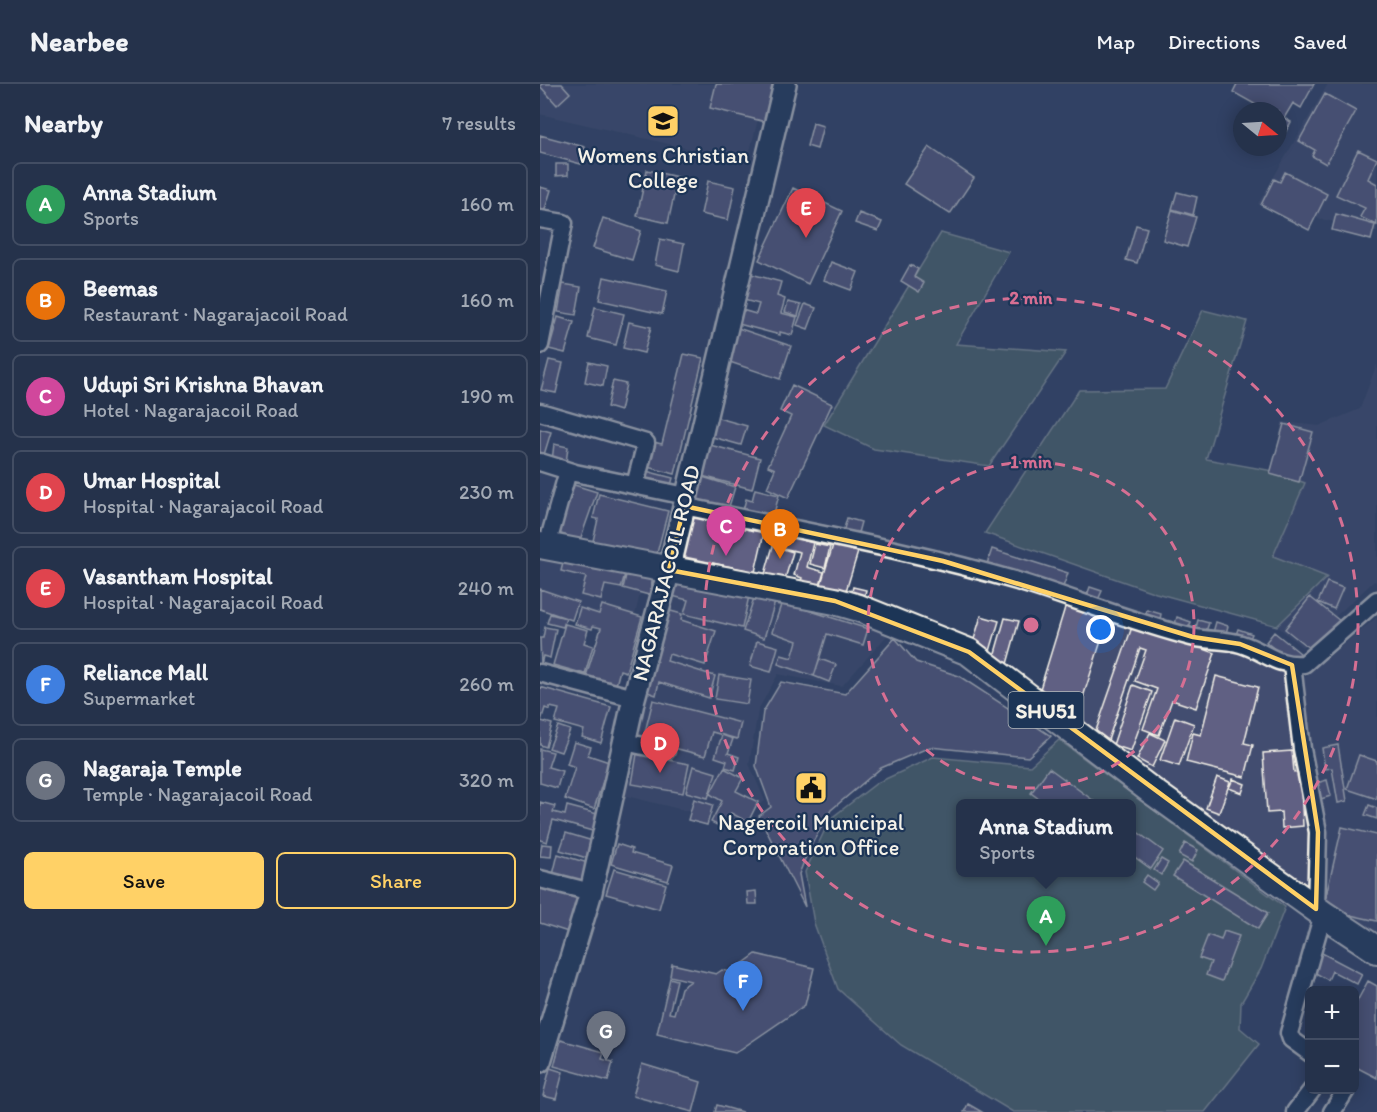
<!DOCTYPE html>
<meta charset="utf-8">
<style>
body{margin:0;font-family:Itim,sans-serif;background:#2d3a52;color:#f1f3f6}
.controls{position:absolute;right:18px;bottom:18px;display:grid;overflow:hidden;border-radius:9px;box-shadow:0 3px 15px #0003}
.controls button{width:54px;height:54px;display:grid;place-items:center;padding:0;border:0;border-bottom:2px solid #424d63;background:#25324b;color:#f1f3f6;font:30px sans-serif}
.compass{position:absolute;left:693px;top:18px;width:54px;height:54px;border-radius:50%;background:#25324b;box-shadow:0 3px 15px #0003;rotate:108deg}
.you{position:absolute;left:561px;top:546px;width:21px;height:21px;margin:-15px;border:4px solid #fff;border-radius:50%;background:#1a73e8;box-shadow:0 0 0 9px #1a73e833}
.badge{display:grid;place-items:center;width:39px;height:39px;border-radius:50%;background:#ffd166;color:#fff;font-size:20px;font-weight:700}
.pin{position:absolute;translate:-50% -50px;filter:drop-shadow(0 2px 3px #0008)}
.pin::after{content:'';position:absolute;top:32px;width:21px;height:18px;background:inherit;clip-path:polygon(0 0,100% 0,50% 100%)}
.popup{position:absolute;left:416px;top:715px;width:180px;height:78px;box-sizing:border-box;display:grid;place-content:center;border-radius:9px;background:#25324b;filter:drop-shadow(0 2px 4px #0005);font-size:20px;white-space:nowrap;color:#a3aab5}
.popup b{font-size:22px;color:#f1f3f6}
.popup::after{content:'';position:absolute;left:50%;top:100%;margin-left:-12px;border:12px solid transparent;border-top-color:#25324b}
.list{margin:0;padding:0;list-style:none}
h2{display:flex;justify-content:space-between;align-items:center;height:78px;margin:0;padding:0 24px;font-size:26px}
h2 small{font-size:20px;font-weight:400;color:#a3aab5}
.list li{display:grid;grid-template-columns:39px 1fr auto;gap:18px;align-items:center;box-sizing:border-box;height:84px;margin:0 12px 12px;padding:0 12px;border:2px solid #424d63;border-radius:9px}
.list b{display:block;font-size:22px;white-space:nowrap}
.list p{margin:0;font-size:20px;white-space:nowrap;color:#a3aab5}
.list em{font-size:20px;font-style:normal;color:#a3aab5}
.actions{display:flex;gap:12px;padding:18px 24px}
.actions a{flex:1;padding:14px 0;border:2px solid #ffd166;border-radius:9px;text-align:center;font-size:21px;color:#ffd166}
.actions .main{background:#ffd166;color:#111}
.map{position:relative;flex:none;width:837px;height:1028px;overflow:hidden}
header{display:flex;align-items:center;gap:36px;box-sizing:border-box;height:84px;padding:0 30px;background:#25324b;border-bottom:2px solid #424d63}
header strong{font-size:28px}
nav{display:flex;gap:33px;margin-inline-start:auto;font-size:21px}
main{display:flex}
aside{flex:1;background:#25324b}
.map>svg:first-child{display:block}
</style>
<header>
<strong>Nearbee</strong>
<nav><a>Map</a><a>Directions</a><a>Saved</a></nav>
</header>
<main>
<aside>
<h2>Nearby<small>7 results</small></h2>
<ul class="list">
<li><span class="badge" style="background:#2e9e5b">A</span><div><b>Anna Stadium</b><p>Sports</p></div><em>160 m</em></li>
<li><span class="badge" style="background:#e8710a">B</span><div><b>Beemas</b><p>Restaurant · Nagarajacoil Road</p></div><em>160 m</em></li>
<li><span class="badge" style="background:#d1479c">C</span><div><b>Udupi Sri Krishna Bhavan</b><p>Hotel · Nagarajacoil Road</p></div><em>190 m</em></li>
<li><span class="badge" style="background:#e0444e">D</span><div><b>Umar Hospital</b><p>Hospital · Nagarajacoil Road</p></div><em>230 m</em></li>
<li><span class="badge" style="background:#e0444e">E</span><div><b>Vasantham Hospital</b><p>Hospital · Nagarajacoil Road</p></div><em>240 m</em></li>
<li><span class="badge" style="background:#3f7fe0">F</span><div><b>Reliance Mall</b><p>Supermarket</p></div><em>260 m</em></li>
<li><span class="badge" style="background:#6b7280">G</span><div><b>Nagaraja Temple</b><p>Temple · Nagarajacoil Road</p></div><em>320 m</em></li>
</ul>
<div class="actions"><a class="main">Save</a><a>Share</a></div>
</aside>
<div class="map">
<svg width="837" height="1028" viewBox="0 0 837 1028">
<rect width="100%" height="100%" fill="#314264"/>
<filter id="ink" filterUnits="userSpaceOnUse"><feTurbulence type="fractalNoise" baseFrequency=".0167" numOctaves="2"/><feDisplacementMap in="SourceGraphic" scale="12" xChannelSelector="R" yChannelSelector="G"/><feConvolveMatrix kernelMatrix="1 2 1 2 8 2 1 2 1" color-interpolation-filters="sRGB"/></filter>
<g filter="url(#ink)">
<!-- built -->
<path fill="#434e6f" d="M0,0H227L207,78L0,30Z
M788,0H837V148L718,120Z
M837,280V498L834,497L762,563L737,542L787,493L733,472L765,400L733,387L742,338L779,342L820,325Z
M0,468L105,488L93,539L0,521Z
M135,496L241,515L350,548L302,602L238,590L218,626L209,680L225,717L192,738L83,711Z
M569,532L695,568L760,597L837,533V856L536,635Z"/>
<!-- green -->
<path fill="#536d6b" stroke="#a4afaa" stroke-width="1.5" fill-rule="evenodd" d="M401,149L469,168L416,260L526,268L449,382L334,365L284,341Z
M663,226L707,237L666,375L733,387L765,399L733,472L787,493L737,542L616,509L445,449L539,306L625,305Z
M519,656L745,823L721,885L701,919L700,944L719,960L665,1028H473L361,961L298,905L274,839L265,788L290,735L337,699L393,673L490,682ZM420,720H592V788H420Z"/>
<!-- building -->
<path fill="#616083" stroke="#f4f1e8" stroke-width="1.5" d="M2,0H22L30,9L17,21L0,2Z
M176,0H236L226,38L170,24Z
M697,0H774L761,24L753,19L744,34L751,38L738,61V27H718L720,23L693,8Z
M785,10L816,27L786,80L772,72L775,66L759,57Z
M273,39L283,42L277,65L267,62Z
M0,51L45,63L41,80L0,69Z
M389,63L434,94L410,130L364,100Z
M818,66L837,75L828,95L837,100V141L820,133L825,124L796,111Z
M16,80H28V91L16,92Z
M107,86L138,93L128,139L97,132Z
M745,88L787,110L769,146L721,121L734,95L740,98Z
M168,97L195,103L188,136L161,130Z
M0,103L11,106L1,138L0,137Z
M253,104L302,127L268,200L219,176Z
M637,108L657,113L653,131L632,125Z
M632,126L656,133L647,163L623,156Z
M319,129L342,138L338,147L315,139Z
M796,130L835,141L831,156L792,146Z
M63,134L101,147L92,176L53,164Z
M596,141L607,144L597,179L586,176Z
M120,155L144,160L139,187L115,181Z
M291,178L318,188L311,206L284,196Z
M370,181L378,185L374,193L384,199L379,208L361,197Z
M211,190L241,198L237,212L245,215L241,229L257,233L252,251L240,248V251L191,238L195,224L216,230L219,220L204,216Z
M64,193L127,207L122,230L59,216Z
M23,200L41,203L36,231L18,228Z
M248,218L261,221L258,232L245,228Z
M265,220L276,224L268,245L257,241Z
M55,223L84,230L76,261L48,254Z
M18,233L34,238L25,269L9,265Z
M89,238L111,243L104,269L83,264Z
M192,242L251,262L240,295L181,275Z
M144,270L163,274L135,390L103,382L109,357L122,360Z
M9,276L23,279L16,309L1,306Z
M49,278L67,282L63,302L45,298Z
M73,297L86,300L80,327L67,323Z
M252,301L292,320L248,414L227,404L235,385L228,382L251,332L240,327Z
M171,332L207,342L201,361L165,351Z
M744,340L773,348L759,398L730,390Z
M0,345L11,348L3,374L0,373Z
M14,360L28,363L26,379L12,377Z
M166,360L220,374L212,405L158,391Z
M102,386L133,394L129,408L99,400Z
M156,391L195,403L188,426L149,414Z
M31,400L57,408L40,456L15,448Z
M215,405L239,411L232,437L202,430L206,415L212,417Z
M59,410L128,427L116,473L53,457L58,435L53,434Z
M149,432L224,449L215,488L140,472Z
M307,434L321,438L316,456L302,452Z
M238,449L273,459L267,483L284,488L279,505L260,500L262,494L254,491L260,468L235,462Z
M275,460L290,463L285,484L270,480Z
M293,461L318,468L305,510L280,503Z
M233,462L253,468L245,495L225,490Z
M452,465L528,489L523,503L447,480Z
M24,475L85,490L81,504L65,501L61,516L41,511L46,493L21,487Z
M87,487L113,494L109,511L83,504Z
M132,494L209,512L202,544L144,530L148,516L128,511Z
M787,498L803,504L794,525L778,518Z
M313,503L326,506L324,514L311,511Z
M550,503L562,507L557,518L546,514Z
M0,505L38,518L32,536L0,525Z
M215,511L235,518L224,554L203,547Z
M770,513L800,537L775,569L745,545Z
M527,517L569,532L536,635L500,605Z
M242,518L328,545L323,561L287,550L274,592L238,580L241,571L252,574L257,557L232,548Z
M62,521L102,533L86,588L80,586L76,601L46,592L61,544L53,542L52,545L35,540L40,524L59,530Z
M127,526L142,530L141,536L176,547L165,581L129,570L127,577L175,592L169,614L119,598L116,611L102,606Z
M607,526L621,530L619,540L604,536Z
M10,530L26,534L23,543L7,539Z
M441,532L459,537L450,567L432,562Z
M637,533L651,538L648,548L634,544Z
M465,534L479,537L467,580L453,576Z
M658,536L669,539L665,550L655,547Z
M676,538L688,542L684,556L672,552Z
M25,540L48,546L44,559L53,562L45,590L13,581Z
M593,540L675,569L656,624L632,616L619,651L603,645L617,605L595,597L606,566L600,564L567,659L553,655Z
M5,543L16,545L10,574L3,572L1,581L0,554H3Z
M698,545L712,550L707,561L694,556Z
M734,548L760,569L752,579L726,558Z
M355,554L376,578L419,592L511,652L488,673L390,663L341,684L291,726L269,765L259,790L265,823L219,732L231,723L216,682L223,628L241,598L305,610Z
M217,557L238,563L231,588L210,582Z
M280,575L296,581L289,598L274,592Z
M179,591L211,596L207,620L175,615Z
M676,592L718,603L704,659L713,661L705,693L646,678L653,649L661,651Z
M593,601L612,608L591,667L573,661Z
M0,603L71,623L61,659L42,653L44,646L15,638L19,625L10,623V626L5,624L1,637L12,640L6,663L0,661Z
M113,616L201,639L197,655L172,648L165,672L103,656Z
M635,633L654,640L639,682L620,676Z
M18,642L30,646L21,668L9,664Z
M610,649L625,656L612,683L597,675Z
M182,651L193,655L188,669L199,673L195,686L185,683L187,677L175,673Z
M34,658L51,663L48,671L69,678L54,725L25,715L35,683L27,680Z
M798,661L807,717L798,719L792,684L785,685L782,664Z
M0,665L13,668L8,683L22,687L17,704L0,699Z
M752,667L754,688L760,687L763,742L742,744L741,728L727,729L723,669Z
M97,670L149,680L143,709L92,700Z
M819,671L837,677V715L807,705Z
M153,682L176,689L168,714L146,708Z
M184,684L203,694L196,707L218,718L208,738L191,729L183,744L171,738L182,717L170,710Z
M509,684L558,720H506L491,709Z
M677,693L690,698L679,729L666,724Z
M693,695L705,700L702,709L689,704Z
M787,696L791,712L777,716L773,700Z
M154,715L173,721L167,741L148,736Z
M0,718L15,722L13,728L25,731L27,722L61,731L56,748L13,736L7,758L0,756Z
M829,721L837,724V735L825,731Z
M802,743L837,751V837L783,825Z
M592,744L623,767L611,785L592,771Z
M26,749L56,758L50,775L20,766Z
M645,759L658,766L652,778L639,771Z
M2,760L12,761L11,773L0,772Z
M77,760L92,765L91,769L133,781L128,797L71,780Z
M18,770L48,779L41,803L12,795Z
M621,775L628,779L621,791L614,786Z
M643,777L728,829L718,845L633,792Z
M74,785L126,800L119,825L66,810Z
M607,791L618,799L613,806L602,798Z
M3,796L39,812L28,848L0,839V807Z
M216,807L217,820H208L207,808Z
M684,847L699,852L682,897L666,891L671,878L659,874L668,851L681,856Z
M780,868L822,890L817,900L792,887L788,896L770,886Z
M216,870L274,884L265,921L195,969L117,950L130,894L137,896L129,929L134,930L141,904L151,897L130,892L132,880L176,890L182,886L199,890L201,881Z
M828,897L837,902V994L814,982V923Z
M21,956L64,968L62,975L73,978L68,997L14,982Z
M102,980L161,998L153,1028L93,1012Z
M10,984L23,988L16,1015L3,1012Z
M428,1020L442,1028H424Z
M177,1021L202,1028H175Z"/>
<g fill="none" stroke-linecap="round" stroke-linejoin="round">
<!-- minor casing -->
<g stroke="#f4f1e8" stroke-width="21">
<path id="minor" d="M0,135L24,139L0,261
M0,328L106,359L95,401
M0,378L35,389L146,412
M144,422C255,446 368,465 477,497C536,515 592,538 651,553C667,557 685,555 701,560C725,567 736,583 764,580L837,516
M7,462L28,387
M752,581L762,665L778,748L776,825
M0,589L94,614
M85,658L126,667
M0,795L51,808
M770,969L751,955L749,949L783,830
M755,1028L772,1006
M792,1028L806,1006"/>
</g>
<!-- tertiary casing -->
<g stroke="#f4f1e8" stroke-width="26">
<path id="tertiary" d="M0,977L51,808L94,614L129,486L245,0"/>
</g>
<!-- primary casing -->
<g stroke="#f4f1e8" stroke-width="30">
<path id="primary" d="M0,461L295,517L319,524L429,568L609,705L783,830L837,866"/>
</g>
<!-- minor -->
<use href="#minor" stroke="#1d3557" stroke-width="16"/>
<!-- tertiary -->
<use href="#tertiary" stroke="#1d3557" stroke-width="21"/>
<!-- primary -->
<use href="#primary" stroke="#1d3557" stroke-width="26"/>
</g>
</g>
<!-- marked area -->
<path d="M0 0H837V1028H0ZM144,422L403,477L653,553L700,560L752,581L778,748L776,825L429,568L295,517L129,486Z" fill="#314264" fill-opacity=".55" fill-rule="evenodd"/>
<path fill="none" stroke="#ffd166" stroke-width="4.5" stroke-linejoin="round" d="M144,422L403,477L653,553L700,560L752,581L778,748L776,825L429,568L295,517L129,486Z"/>
<!-- distance rings -->
<g fill="none" stroke="#d66f93" stroke-width="3" stroke-dasharray="10 8">
<circle cx="491" cy="541" r="163"/>
<circle cx="491" cy="541" r="327"/>
</g>
<!-- icons -->
<defs>
<g id="university-square" transform="scale(1.725)"><rect x="-9" y="-9" width="18" height="18" rx="4" fill="#ffd166" stroke="#1d3557"/><path d="M0-5L7-2L0 1L-7-2ZM-4 1L0 2.5L4 1V4Q0 6-4 4Z" fill="#111"/></g>
<g id="civic-square" transform="scale(1.725)"><rect x="-9" y="-9" width="18" height="18" rx="4" fill="#ffd166" stroke="#1d3557"/><path d="M-.6-6.5H3V-4.5H.6V-3L4-1V1h2V6H-6V1h2V-1L-.6-3ZM-1.2 2.5V6h2.4V2.5Z" fill="#111"/></g>
</defs>
<g fill-rule="evenodd">
<use href="#university-square" x="123" y="37"/>
<use href="#civic-square" x="271" y="704"/>
</g>
<g text-anchor="middle" dominant-baseline="central" stroke-width="4.5" stroke-linejoin="round" paint-order="stroke">
<!-- shield labels -->
<rect fill="#1d3557" stroke="#b4b9bc" stroke-width="1.5" x="468.5" y="608" width="75" height="36" rx="4.5"/>
<g font-size="21" font-weight="bold" fill="#f4f1e8">
<text x="506" y="626">SHU51</text>
</g>
<!-- poi labels -->
<g font-size="22" fill="#f4f1e8" stroke="#1d3557">
<text x="123" y="71">Womens Christian<tspan x="123" dy="25">College</tspan></text>
<text x="271" y="738">Nagercoil Municipal<tspan x="271" dy="25">Corporation Office</tspan></text>
</g>
<!-- street labels -->
<g font-size="22" fill="#f4f1e8" stroke="#1d3557">
<text transform="translate(126 489) rotate(-76)">NAGARAJACOIL ROAD</text>
</g>
</g>
<circle cx="491" cy="541" r="9" fill="#d66f93" stroke="#1d3557" stroke-width="3"/>
<g font-size="18" text-anchor="middle" font-weight="bold" fill="#d66f93" stroke="#1d3557" stroke-width="4.5" stroke-linejoin="round" paint-order="stroke">
<text x="491" y="220">2 min</text>
<text x="491" y="384">1 min</text>
</g>
</svg>
<div class="controls">
<button>+</button>
<button>−</button>
</div>
<svg class="compass" viewBox="-18 -18 36 36"><path d="M0-13l5 13h-10z" fill="#e53935"/><path d="M0 13l5-13h-10z" fill="#a3aab5"/></svg>
<div class="you"></div>
<div class="pin badge" style="left:506px;top:862px;background:#2e9e5b">A</div>
<div class="popup"><b>Anna Stadium</b>Sports</div>
<div class="pin badge" style="left:240px;top:475px;background:#e8710a">B</div>
<div class="pin badge" style="left:186px;top:472px;background:#d1479c">C</div>
<div class="pin badge" style="left:120px;top:689px;background:#e0444e">D</div>
<div class="pin badge" style="left:266px;top:154px;background:#e0444e">E</div>
<div class="pin badge" style="left:203px;top:927px;background:#3f7fe0">F</div>
<div class="pin badge" style="left:66px;top:977px;background:#6b7280">G</div>
</div>
</main>
